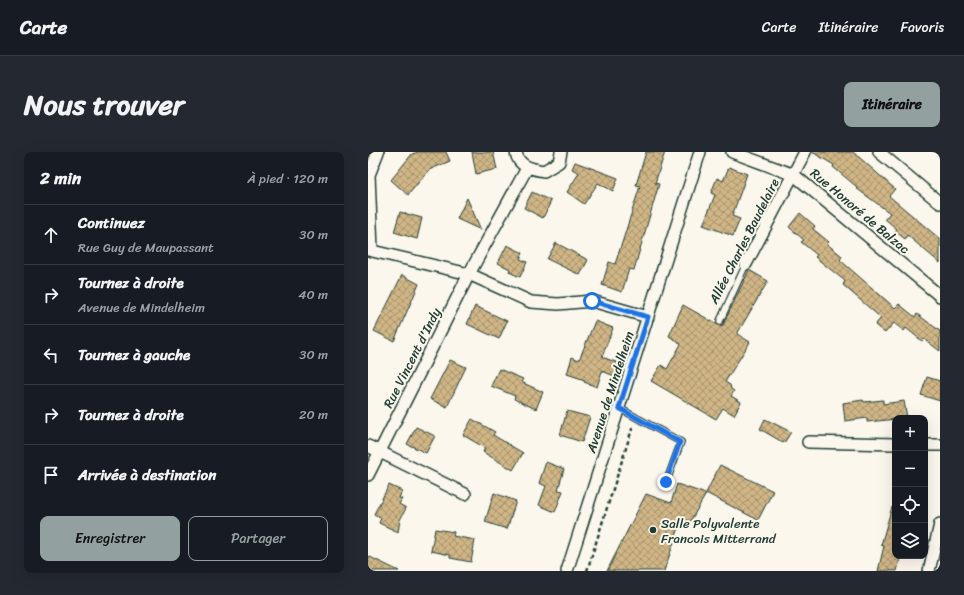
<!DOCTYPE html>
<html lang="fr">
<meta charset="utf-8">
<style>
body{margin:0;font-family:Sriracha,sans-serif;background:#242831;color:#f1f3f6}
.controls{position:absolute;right:12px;bottom:12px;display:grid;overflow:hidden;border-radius:8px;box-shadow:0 4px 16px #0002}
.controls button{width:36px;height:36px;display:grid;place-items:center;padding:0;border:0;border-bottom:1px solid #363941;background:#171b24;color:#f1f3f6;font:20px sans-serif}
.stop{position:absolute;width:12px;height:12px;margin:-9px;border:3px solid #1a73e8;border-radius:50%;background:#fff}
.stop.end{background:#1a73e8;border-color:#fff;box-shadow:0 1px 4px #0008}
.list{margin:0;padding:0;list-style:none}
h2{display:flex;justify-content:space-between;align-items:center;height:52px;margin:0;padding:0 16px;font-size:17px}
h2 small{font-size:13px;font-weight:400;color:#9ea1a6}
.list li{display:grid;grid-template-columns:26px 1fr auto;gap:12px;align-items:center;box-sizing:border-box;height:60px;padding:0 16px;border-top:1px solid #363941}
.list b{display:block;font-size:15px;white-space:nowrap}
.list p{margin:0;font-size:13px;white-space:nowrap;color:#9ea1a6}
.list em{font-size:13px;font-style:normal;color:#9ea1a6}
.actions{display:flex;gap:8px;padding:12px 16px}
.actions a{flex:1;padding:9px 0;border:1px solid #92a19f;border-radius:8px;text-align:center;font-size:14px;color:#92a19f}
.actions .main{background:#92a19f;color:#111}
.icon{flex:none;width:22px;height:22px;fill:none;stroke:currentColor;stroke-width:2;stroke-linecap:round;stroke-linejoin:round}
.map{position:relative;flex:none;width:572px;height:419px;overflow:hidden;border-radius:8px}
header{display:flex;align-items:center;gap:24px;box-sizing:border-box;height:56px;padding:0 20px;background:#171b24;border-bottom:1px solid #363941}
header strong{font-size:19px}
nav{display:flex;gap:22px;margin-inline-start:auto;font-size:14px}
.intro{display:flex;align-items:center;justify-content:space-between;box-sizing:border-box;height:96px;padding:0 24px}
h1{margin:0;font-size:28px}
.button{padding:10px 18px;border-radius:8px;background:#92a19f;color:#111;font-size:14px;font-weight:700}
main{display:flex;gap:24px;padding:0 24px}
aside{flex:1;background:#171b24;border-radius:8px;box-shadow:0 4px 16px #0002}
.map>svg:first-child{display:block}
</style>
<header>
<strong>Carte</strong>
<nav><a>Carte</a><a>Itinéraire</a><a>Favoris</a></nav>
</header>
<div class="intro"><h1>Nous trouver</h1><a class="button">Itinéraire</a></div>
<main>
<aside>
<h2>2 min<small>À pied · 120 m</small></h2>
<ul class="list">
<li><svg class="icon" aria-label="ahead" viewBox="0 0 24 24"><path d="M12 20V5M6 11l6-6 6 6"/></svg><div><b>Continuez</b><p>Rue Guy de Maupassant</p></div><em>30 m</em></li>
<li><svg class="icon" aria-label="right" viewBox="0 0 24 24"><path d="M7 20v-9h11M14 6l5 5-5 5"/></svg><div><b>Tournez à droite</b><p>Avenue de Mindelheim</p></div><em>40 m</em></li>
<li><svg class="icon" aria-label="left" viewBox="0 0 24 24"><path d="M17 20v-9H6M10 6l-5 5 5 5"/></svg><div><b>Tournez à gauche</b></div><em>30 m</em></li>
<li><svg class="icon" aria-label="right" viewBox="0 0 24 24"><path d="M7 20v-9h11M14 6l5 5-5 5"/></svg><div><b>Tournez à droite</b></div><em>20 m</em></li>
<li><svg class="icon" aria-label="arrive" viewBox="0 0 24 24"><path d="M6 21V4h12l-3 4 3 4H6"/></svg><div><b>Arrivée à destination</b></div></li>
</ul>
<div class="actions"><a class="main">Enregistrer</a><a>Partager</a></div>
</aside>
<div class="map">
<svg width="572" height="419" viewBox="0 0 572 419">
<defs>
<pattern id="building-cross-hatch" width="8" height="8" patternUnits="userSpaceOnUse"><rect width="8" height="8" fill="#d0b586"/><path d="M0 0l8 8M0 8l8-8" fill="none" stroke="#a8946e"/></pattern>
</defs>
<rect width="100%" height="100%" fill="#fbf7ec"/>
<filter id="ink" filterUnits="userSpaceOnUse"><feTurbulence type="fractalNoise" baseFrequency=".025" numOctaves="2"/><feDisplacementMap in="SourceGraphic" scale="8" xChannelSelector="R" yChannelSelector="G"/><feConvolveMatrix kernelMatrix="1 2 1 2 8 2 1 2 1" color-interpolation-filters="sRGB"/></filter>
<g filter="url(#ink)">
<!-- building -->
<path fill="url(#building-cross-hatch)" stroke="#1f3d34" d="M50,0H78L82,9L61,18L40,43L23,28L44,2Z
M104,0H125L129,17L108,22Z
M278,0H297L287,31L291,32L272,97L266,118L261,117L254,140L234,133L241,110L247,112L254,91L272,34L268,33Z
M444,0H485L500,13L527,37L521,44L572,87V111L539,83L537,87L527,79L529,77L517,67L522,61L488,36L489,35L465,15L466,13Z
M207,10L250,26L245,39L230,31L216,52L199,40L211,21L204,17Z
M361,15L379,22L364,64L372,67L365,84L335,73L347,43L343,41L349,26L355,29Z
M164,40L183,49L175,66L156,56Z
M99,46L113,78L89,67Z
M32,60L54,66L49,87L26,80Z
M432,61L447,74L445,77L461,90L459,92L474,104L472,108L527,156L531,152L547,165L549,162L572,179V199L556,187L554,189L538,176L536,179L526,171L517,181L507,173L513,166L475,133L477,129L447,105L449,103L433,90L436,88L421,75Z
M188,91L220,108L212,123L179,107Z
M139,93L155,101L152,107L159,110L152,125L141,120L142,117L130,111Z
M381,118L400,129L369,182L382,190L357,230L362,233L363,237L366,239L363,244L373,250L366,263L355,256L348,267L283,229L293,213L299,217L313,192L301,184L315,153L354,175Z
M34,123L51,132L26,189L6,179Z
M107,154L139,169L131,187L99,172Z
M227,169L245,176L234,205L253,212L249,225L234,219L229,235L216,230L217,228L199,222L204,205L211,208Z
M82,208L98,215L79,255L62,247Z
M131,217L155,227L153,230L175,240L168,257L146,247L147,244L123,234Z
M559,225L572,229V249L553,243Z
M495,248L496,250L515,248V252L536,249L539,266L499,270V266L477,269L475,251Z
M199,259L222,265L214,290L192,283Z
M104,267L127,280L125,283L155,301L145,318L115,300L117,296L95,283Z
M397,267L423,280L416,291L392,277Z
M48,275L67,284L58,301L39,292Z
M178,310L196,317L190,338L195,339L187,360L171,353L178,334L171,331Z
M352,313L405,339L390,368L338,341Z
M309,332L338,342L322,370L314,367L296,419H239L278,342L303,351Z
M21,333L34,339L31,346L34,347L31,352L38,356L32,368L30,380L11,371L13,366L6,362Z
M126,341L148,349L139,377L117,370Z
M524,355H527V404H533L529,419H510L516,394L513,393Z
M67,377L86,380L85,384L107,388L103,410L82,406V403L63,399Z
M0,404L31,419H0Z"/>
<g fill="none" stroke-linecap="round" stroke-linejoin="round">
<!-- lane casing -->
<g stroke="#1f3d34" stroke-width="8">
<path id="lane" d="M352,169L378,112
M251,256L313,290L298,331"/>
</g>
<!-- street casing -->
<g stroke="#1f3d34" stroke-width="14">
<path id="street" d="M148,0C150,15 164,17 176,19L191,10L193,0
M364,0L426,23L572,144
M511,0L572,51
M0,98L101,122L163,150L190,152L224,149L280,165
M4,98L1,23L10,0
M378,112L437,0
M440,290L527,292
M557,293H572
M0,294L97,342
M0,323L101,122L159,16
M199,419L332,0
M561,419L572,372"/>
</g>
<!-- path -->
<path stroke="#1f3d34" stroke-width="2.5" stroke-dasharray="4 3" stroke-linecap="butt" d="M219,419L265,274"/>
<!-- lane -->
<use href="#lane" stroke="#fbf7ec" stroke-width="5.5"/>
<!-- street -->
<use href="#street" stroke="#fbf7ec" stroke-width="11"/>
</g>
</g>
<g fill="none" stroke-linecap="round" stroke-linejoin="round" filter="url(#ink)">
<!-- route -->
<path stroke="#1a73e8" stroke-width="5" d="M224,149L280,165L251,256L312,290L298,330"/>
</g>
<!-- markers -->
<circle fill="#1f3d34" stroke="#fbf7ec" stroke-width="1.5" cx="285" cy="378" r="4"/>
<g text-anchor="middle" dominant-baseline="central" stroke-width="4" stroke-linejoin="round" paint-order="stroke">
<!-- street labels -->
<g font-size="13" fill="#1f3d34" stroke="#fbf7ec">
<text transform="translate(492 59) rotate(40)">Rue Honoré de Balzac</text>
<text transform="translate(376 89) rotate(-63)">Allée Charles Baudelaire</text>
<text transform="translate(44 206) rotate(-63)">Rue Vincent d'Indy</text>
<text transform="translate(242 240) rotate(-72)">Avenue de Mindelheim</text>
</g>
<!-- poi labels -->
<g font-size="13" fill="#1f3d34" stroke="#fbf7ec" text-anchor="start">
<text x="293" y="371">Salle Polyvalente<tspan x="293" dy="15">Francois Mitterrand</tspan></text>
</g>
</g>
</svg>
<div class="controls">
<button>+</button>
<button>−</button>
<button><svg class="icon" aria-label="locate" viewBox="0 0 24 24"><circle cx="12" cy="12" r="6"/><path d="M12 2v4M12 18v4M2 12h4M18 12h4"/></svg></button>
<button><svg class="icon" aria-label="layers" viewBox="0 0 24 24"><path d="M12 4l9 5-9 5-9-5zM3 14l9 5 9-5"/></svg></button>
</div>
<div class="stop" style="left:224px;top:149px"></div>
<div class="stop end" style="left:298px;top:330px"></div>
</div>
</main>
